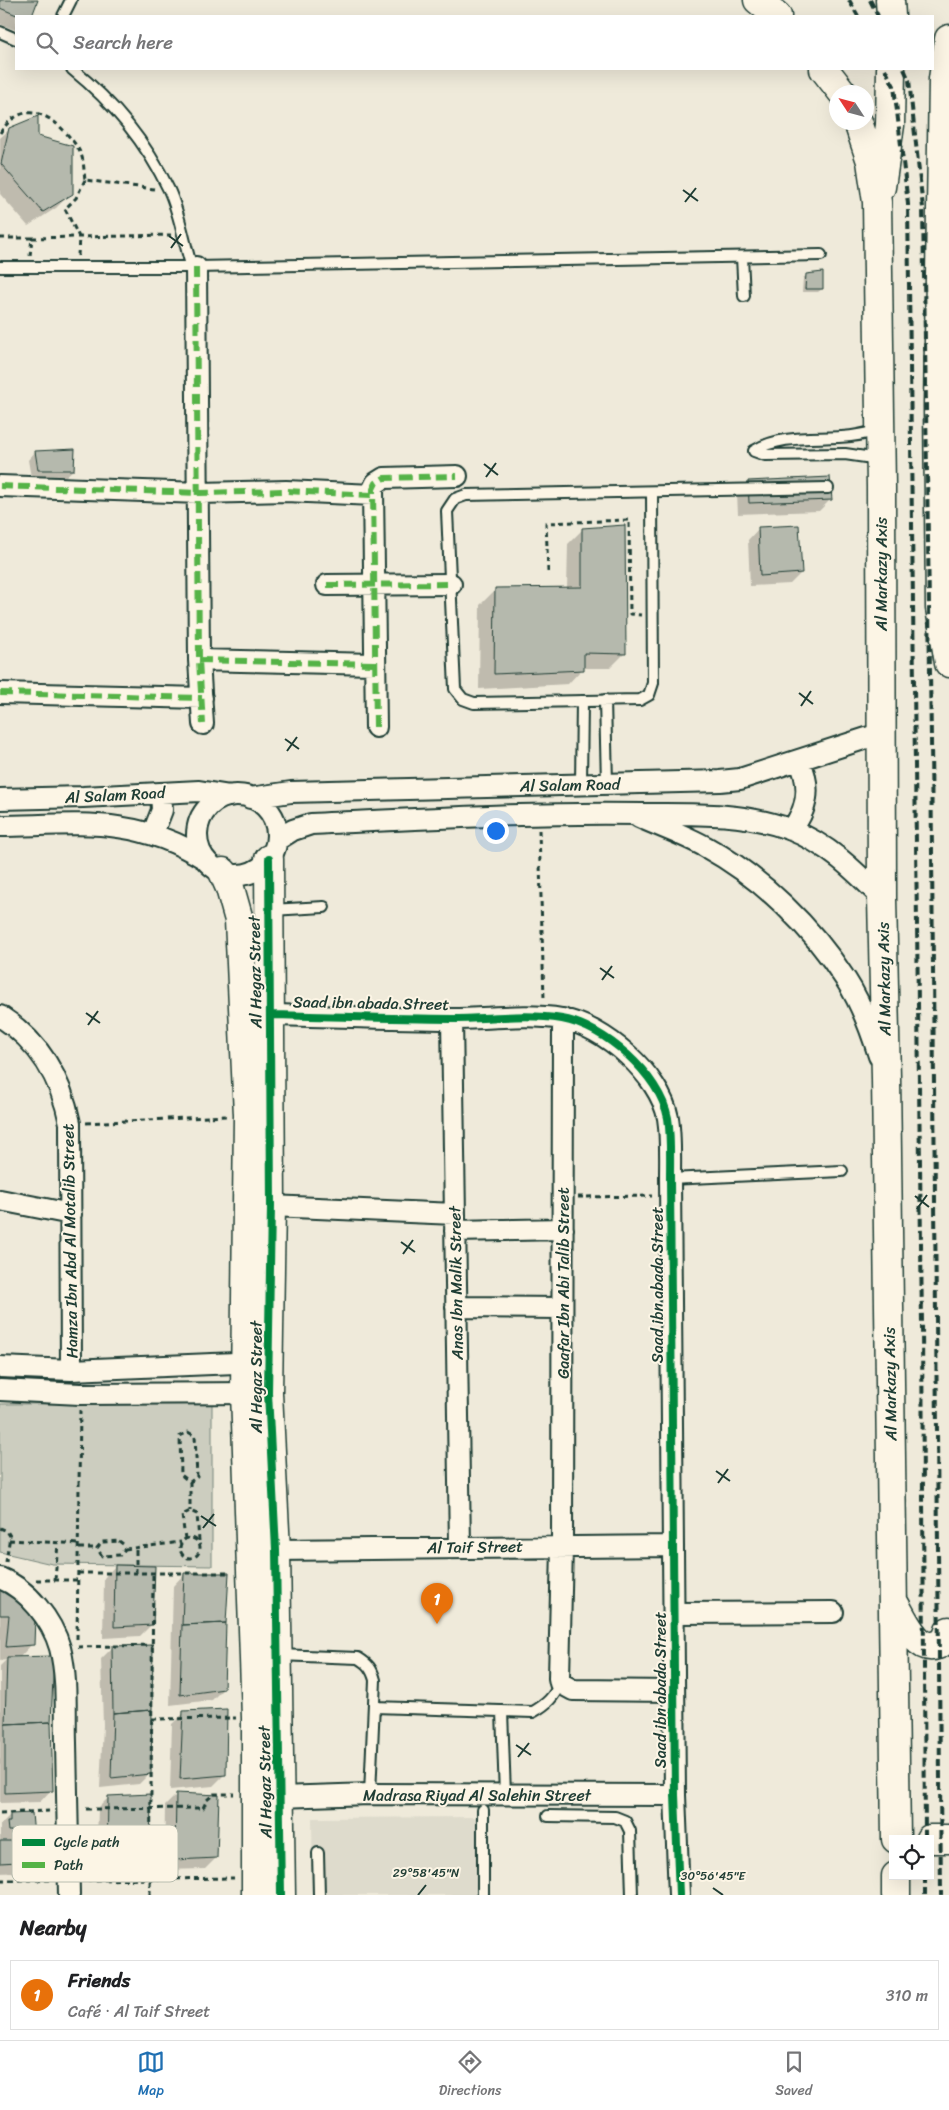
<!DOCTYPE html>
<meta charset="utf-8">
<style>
body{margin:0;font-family:Sriracha,sans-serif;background:#f2f2f2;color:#202124}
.controls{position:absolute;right:15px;bottom:15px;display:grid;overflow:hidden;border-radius:0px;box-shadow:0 5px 20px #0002}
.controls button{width:45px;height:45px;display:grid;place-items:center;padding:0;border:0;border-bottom:1px solid #e0e0e0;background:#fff;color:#202124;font:25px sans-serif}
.compass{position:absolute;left:829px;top:85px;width:45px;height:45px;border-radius:50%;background:#fff;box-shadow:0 5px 20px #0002;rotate:306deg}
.you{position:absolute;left:495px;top:830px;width:18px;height:18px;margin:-12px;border:4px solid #fff;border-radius:50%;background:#1a73e8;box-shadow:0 0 0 8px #1a73e833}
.badge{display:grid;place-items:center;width:32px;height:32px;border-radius:50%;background:#1f6fb2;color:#fff;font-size:16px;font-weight:700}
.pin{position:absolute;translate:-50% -41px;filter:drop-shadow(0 1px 2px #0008)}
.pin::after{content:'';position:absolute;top:26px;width:18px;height:15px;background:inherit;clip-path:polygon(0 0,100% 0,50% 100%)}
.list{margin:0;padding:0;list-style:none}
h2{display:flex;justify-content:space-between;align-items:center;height:65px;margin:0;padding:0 20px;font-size:21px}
h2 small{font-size:16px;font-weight:400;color:#757577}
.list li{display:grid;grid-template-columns:32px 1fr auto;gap:15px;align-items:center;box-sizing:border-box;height:70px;margin:0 10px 10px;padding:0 10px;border:1px solid #e0e0e0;border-radius:0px}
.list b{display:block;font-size:19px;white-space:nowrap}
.list p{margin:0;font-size:16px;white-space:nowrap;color:#757577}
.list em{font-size:16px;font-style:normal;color:#757577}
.icon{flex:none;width:28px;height:28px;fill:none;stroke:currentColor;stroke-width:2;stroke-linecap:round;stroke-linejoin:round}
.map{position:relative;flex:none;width:949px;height:1895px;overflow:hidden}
.search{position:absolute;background:#fff;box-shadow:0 5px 20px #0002;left:15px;right:15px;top:15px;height:55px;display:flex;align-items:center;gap:12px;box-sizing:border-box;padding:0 18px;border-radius:0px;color:#757577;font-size:19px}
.sheet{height:145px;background:#fff}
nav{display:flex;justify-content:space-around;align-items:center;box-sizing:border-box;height:70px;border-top:1px solid #e0e0e0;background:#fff;font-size:14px;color:#757577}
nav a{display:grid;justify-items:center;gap:2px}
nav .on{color:#1f6fb2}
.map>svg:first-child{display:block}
</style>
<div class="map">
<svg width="949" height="1895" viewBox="0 0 949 1895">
<rect width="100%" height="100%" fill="#efeada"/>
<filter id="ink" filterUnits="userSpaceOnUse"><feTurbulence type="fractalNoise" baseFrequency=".02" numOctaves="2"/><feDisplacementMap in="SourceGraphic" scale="10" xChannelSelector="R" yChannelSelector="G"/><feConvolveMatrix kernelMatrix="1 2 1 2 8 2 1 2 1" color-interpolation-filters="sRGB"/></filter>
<g filter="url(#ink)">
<!-- built -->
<path fill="#dedbcc" d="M479,1817L480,1895H313L312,1818Z"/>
<!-- green -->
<path fill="#cccdbf" stroke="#76857a" d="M212,1403V1566L52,1564L0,1552V1404Z"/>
<!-- shadow -->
<path fill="#0003" d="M0,0H37L31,16H16V30L0,24Z
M10,129L37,137L71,193L56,208L28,226L0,194V138Z
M807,275L822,289L818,292H802L803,278Z
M74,450L73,470L65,477H31L28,460L35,452Z
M748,483L831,499L819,511L738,514L737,494Z
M759,528L801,573L790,584L750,586L748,540Z
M583,529L625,653L610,668H583L568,684L479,689L480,605L495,590L567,589L568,544Z
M115,1566L152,1624L140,1636L103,1638L104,1578Z
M184,1574L223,1689L212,1700L170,1705L173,1586Z
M0,1590L32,1644L19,1658L49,1722L51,1790L40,1802L0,1803V1666L6,1660L0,1661Z
M112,1648L150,1773L139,1784L100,1788L103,1725L101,1659Z
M184,1713L225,1774L213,1786L170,1790L172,1724Z
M177,1794L216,1858L205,1869L164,1870L165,1806Z
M109,1797L149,1858L138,1869L96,1872L98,1808Z
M10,1815L35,1861L24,1872L0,1873V1825Z"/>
<!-- building -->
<path fill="#b5b9ad" stroke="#1f3d34" d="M0,0H38L32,16H19L0,8Z
M38,116V136L73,146V194L43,212L1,164L9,128Z
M823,272V289H805L806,274Z
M75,449L74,470H38L35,451Z
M830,477L832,500L749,503L748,481Z
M625,525L626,654L584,653V670L494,674L495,588L582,587V528Z
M799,525L802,573L760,576L758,527Z
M115,1565L155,1566L153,1625L114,1627Z
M184,1573H229L226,1623L182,1625Z
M36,1588L34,1645L6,1647L9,1615H0V1589Z
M226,1623L224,1689L180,1695L182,1625Z
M153,1645L152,1710L113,1713L112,1646Z
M54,1656L51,1722L5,1724L7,1657Z
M227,1709L226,1775L180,1779L183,1711Z
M152,1710L151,1774L111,1778L113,1713Z
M51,1722L53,1791L5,1793V1724Z
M176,1793L219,1795L217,1858L175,1860Z
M151,1794L150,1858L107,1862L108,1796Z
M32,1813L36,1861L0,1863V1841H14L13,1831H8L7,1822H10V1814Z"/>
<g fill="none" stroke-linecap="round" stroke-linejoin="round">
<!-- lane casing -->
<g stroke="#1f3d34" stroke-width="14">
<path id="lane" d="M63,16L71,0
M0,32L16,39
M72,69C113,102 146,142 169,190C180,214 184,243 192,268
M742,257L744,296
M0,267H196L821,255
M754,451C790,428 840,446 879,429
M754,451L765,455L845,454L879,459
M652,492L653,683L649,695L640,700L474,703L463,699L455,689L447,511L455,499L466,495L828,488
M605,700L607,783
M581,784L582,701
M271,910L324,907
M670,1179L842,1171
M278,1655L358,1658C368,1664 372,1669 375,1680L370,1794
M374,1707L533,1712C547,1704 554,1697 560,1683
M502,1711L505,1795
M483,1810V1895
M548,1816L615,1817L625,1821L630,1831L632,1895
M318,1853L319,1895"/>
</g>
<!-- street casing -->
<g stroke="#1f3d34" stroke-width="24">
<path id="street" d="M196,267L199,660L203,724
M0,486L200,493L286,491L373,495
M327,585L451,584
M199,660L374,664
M0,693L202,698
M376,727L373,489L376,483L384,478L457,476
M197 835a40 40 0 1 1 80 0a40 40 0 1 1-80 0Z
M250,798L291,792L720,781L740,779L882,733
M0,799L83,797L199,791L230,796
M639,817C661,827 685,835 706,847C761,877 812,927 846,980C861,1003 871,1030 879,1056
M0,826C79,825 134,815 205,859
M791,830C809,808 811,785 799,760
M153,833L162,810L161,793
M277,840L293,830L311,824C422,819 532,812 643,814C692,814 743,812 789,829C828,844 854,870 882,898
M270,1015C331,1016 391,1019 452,1019C488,1019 526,1013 562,1019C604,1026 660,1075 668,1118C671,1137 670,1159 670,1179L675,1795L679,1895
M0,1016C40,1042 61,1078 70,1123L71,1370
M452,1019L460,1547
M563,1019L562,1547L559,1678L560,1683L573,1690L674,1691
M0,1200L71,1214
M271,1206L455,1214
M455,1231L563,1229
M456,1307L562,1308
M0,1367L71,1370L259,1362
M0,1390L80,1394L258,1393
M276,1550L673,1546
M0,1578C28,1589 52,1620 60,1648C68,1679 65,1712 66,1743C67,1794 68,1844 69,1895
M674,1613L833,1612
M279,1797L370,1794L675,1795"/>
</g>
<!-- secondary casing -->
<g stroke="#1f3d34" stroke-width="31">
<path id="secondary" d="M758,0L777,16
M890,0L891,16
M949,39L943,79L938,406L940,608L949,663
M824,69L842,92
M858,122L871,161L877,202L881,487L882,898L886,1078L896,1839
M881,187L890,125L891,69
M269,859L271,1206L268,1393L276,1550L281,1895
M223,872L230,888L239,920L248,1115L245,1392L256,1718V1895
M893,1601C902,1615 916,1653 937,1645C944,1643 947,1638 949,1631
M930,1839H949
M896,1876V1895"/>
</g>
<!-- path -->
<path stroke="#1f3d34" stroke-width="3" stroke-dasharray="5 4" stroke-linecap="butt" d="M0,133C20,102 46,110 67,134C73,141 79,148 82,157C84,164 84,173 85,180L154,189
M0,238H32L30,256
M32,238L171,235
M78,256L79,237L65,209L76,198L85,180
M548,572L546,523L629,520L630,614L641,615
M539,830L544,999
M86,1123L227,1116
M578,1197L652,1196
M188,1432L195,1436L197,1477L190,1482L181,1475L180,1436Z
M190,1482V1511
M0,1528L7,1531L10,1536L6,1562
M180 1548a10 10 0 1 1 20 0a10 10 0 1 1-20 0Z
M185,1539L182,1515L190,1511L197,1514L199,1541
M9,1540L79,1544
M119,1541L123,1544L125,1549L120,1555L102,1556L97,1548L102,1542Z
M79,1548H97
M125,1549L181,1542
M78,1573H230
M136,1573V1547
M36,1580H78
M55,1580L58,1543
M77,1639L80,1410
M78,1647L153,1645
M152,1719L236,1718
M86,1809L203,1808L207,1800L214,1794H234
M0,1813L49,1811
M0,1880H52
M86,1880L234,1878
M150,1895L153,1573"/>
<!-- lane -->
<use href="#lane" stroke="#fcf5e5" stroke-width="10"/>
<!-- street -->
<use href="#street" stroke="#fcf5e5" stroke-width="20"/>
<!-- secondary -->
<use href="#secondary" stroke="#fcf5e5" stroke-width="28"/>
<!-- rail -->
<path stroke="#1f3d34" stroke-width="4" stroke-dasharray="8 4" stroke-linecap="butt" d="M849,0L858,16
M870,0L878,16
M885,69L894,86L908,204L922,1324L925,1839
M904,69L909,80L923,208L931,738L941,1895
M925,1876V1895"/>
<!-- quiet -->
<path stroke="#55b346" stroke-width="6" stroke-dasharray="12 6" stroke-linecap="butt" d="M196,267L199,660L203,724
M0,486L200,493L286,491L373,495
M327,585L451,584
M199,660L374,664
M0,693L202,698
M376,727L373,489L376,483L384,478L457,476"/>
<!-- cycleway casing -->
<g stroke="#fcf5e5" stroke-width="11">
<path id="cycleway" d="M269,859L271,1206L268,1393L276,1550L281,1895
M270,1015C331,1016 391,1019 452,1019C488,1019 526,1013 562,1019C604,1026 660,1075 668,1118C671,1137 670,1159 670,1179L675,1795L679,1895"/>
</g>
<!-- cycleway -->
<use href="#cycleway" stroke="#00873e" stroke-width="8"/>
</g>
</g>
<!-- ticks -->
<path fill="none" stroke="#1f3d34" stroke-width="2" d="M683,190L698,201M685,202L696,188M169,236L183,246M171,248L181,234M484,464L498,475M486,477L496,463M799,693L813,704M801,706L811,691M285,739L299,749M287,751L297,737M600,968L614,978M602,980L612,966M86,1013L100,1023M88,1025L98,1011M915,1196L929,1207M917,1209L927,1195M401,1242L415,1252M403,1254L413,1240M716,1471L730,1481M718,1483L728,1469M201,1516L216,1526M203,1528L214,1514M516,1745L531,1755M518,1757L529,1743M713,1888L723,1895M418,1895L426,1885"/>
<g text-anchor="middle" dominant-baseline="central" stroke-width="4" stroke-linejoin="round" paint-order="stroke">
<!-- street labels -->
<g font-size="16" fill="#1f3d34" stroke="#fcf5e5">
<text transform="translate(881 574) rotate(-90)">Al Markazy Axis</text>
<text transform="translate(570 785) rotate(-1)">Al Salam Road</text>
<text transform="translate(115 795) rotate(-3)">Al Salam Road</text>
<text transform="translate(255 972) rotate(-91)">Al Hegaz Street</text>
<text transform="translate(884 979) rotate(-91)">Al Markazy Axis</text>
<text transform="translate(371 1003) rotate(1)">Saad ibn abada Street</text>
<text transform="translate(70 1241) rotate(-91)">Hamza Ibn Abd Al Motalib Street</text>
<text transform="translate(456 1283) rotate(-91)">Anas Ibn Malik Street</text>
<text transform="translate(563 1283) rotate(-90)">Gaafar Ibn Abi Talib Street</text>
<text transform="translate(657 1285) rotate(-90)">Saad ibn abada Street</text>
<text transform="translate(256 1377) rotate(-90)">Al Hegaz Street</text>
<text transform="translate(890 1384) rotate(-91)">Al Markazy Axis</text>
<text transform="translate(475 1547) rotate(-1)">Al Taif Street</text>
<text transform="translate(660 1690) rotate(-90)">Saad ibn abada Street</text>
<text transform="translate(265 1782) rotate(-91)">Al Hegaz Street</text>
<text x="477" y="1795">Madrasa Riyad Al Salehin Street</text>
</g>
</g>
<!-- legend -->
<rect x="12" y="1825" width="166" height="57" rx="8" fill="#fcf5e5" stroke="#babeb0" stroke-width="1"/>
<rect x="22" y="1839" width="23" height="7" fill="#00873e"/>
<rect x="22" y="1862" width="23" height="6" fill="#55b346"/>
<g font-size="14" fill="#1f3d34">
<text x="54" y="1847">Cycle path</text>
<text x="54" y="1870">Path</text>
</g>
<g font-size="12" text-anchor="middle" fill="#1f3d34" stroke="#fcf5e5" stroke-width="4" stroke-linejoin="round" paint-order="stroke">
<text x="426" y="1877">29°58'45"N</text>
<text x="713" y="1880">30°56'45"E</text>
</g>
</svg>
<div class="controls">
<button><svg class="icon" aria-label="locate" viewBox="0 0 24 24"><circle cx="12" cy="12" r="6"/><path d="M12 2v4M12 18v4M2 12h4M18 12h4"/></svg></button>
</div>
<svg class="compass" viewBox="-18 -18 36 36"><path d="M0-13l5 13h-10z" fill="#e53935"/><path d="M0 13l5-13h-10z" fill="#757577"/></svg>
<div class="you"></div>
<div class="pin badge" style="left:437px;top:1624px;background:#e8710a">1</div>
<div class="search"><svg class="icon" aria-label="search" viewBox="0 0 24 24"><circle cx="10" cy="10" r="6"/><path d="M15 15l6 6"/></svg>Search here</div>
</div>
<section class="sheet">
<h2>Nearby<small></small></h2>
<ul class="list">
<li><span class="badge" style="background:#e8710a">1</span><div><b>Friends</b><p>Café · Al Taif Street</p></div><em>310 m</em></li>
</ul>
</section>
<nav>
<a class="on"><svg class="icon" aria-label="map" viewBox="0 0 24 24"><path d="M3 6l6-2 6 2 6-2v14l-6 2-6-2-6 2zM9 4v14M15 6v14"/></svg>Map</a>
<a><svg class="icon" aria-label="directions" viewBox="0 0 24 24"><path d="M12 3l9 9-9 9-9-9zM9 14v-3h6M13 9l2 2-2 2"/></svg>Directions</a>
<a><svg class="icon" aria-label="saved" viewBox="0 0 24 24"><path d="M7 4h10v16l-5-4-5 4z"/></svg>Saved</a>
</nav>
